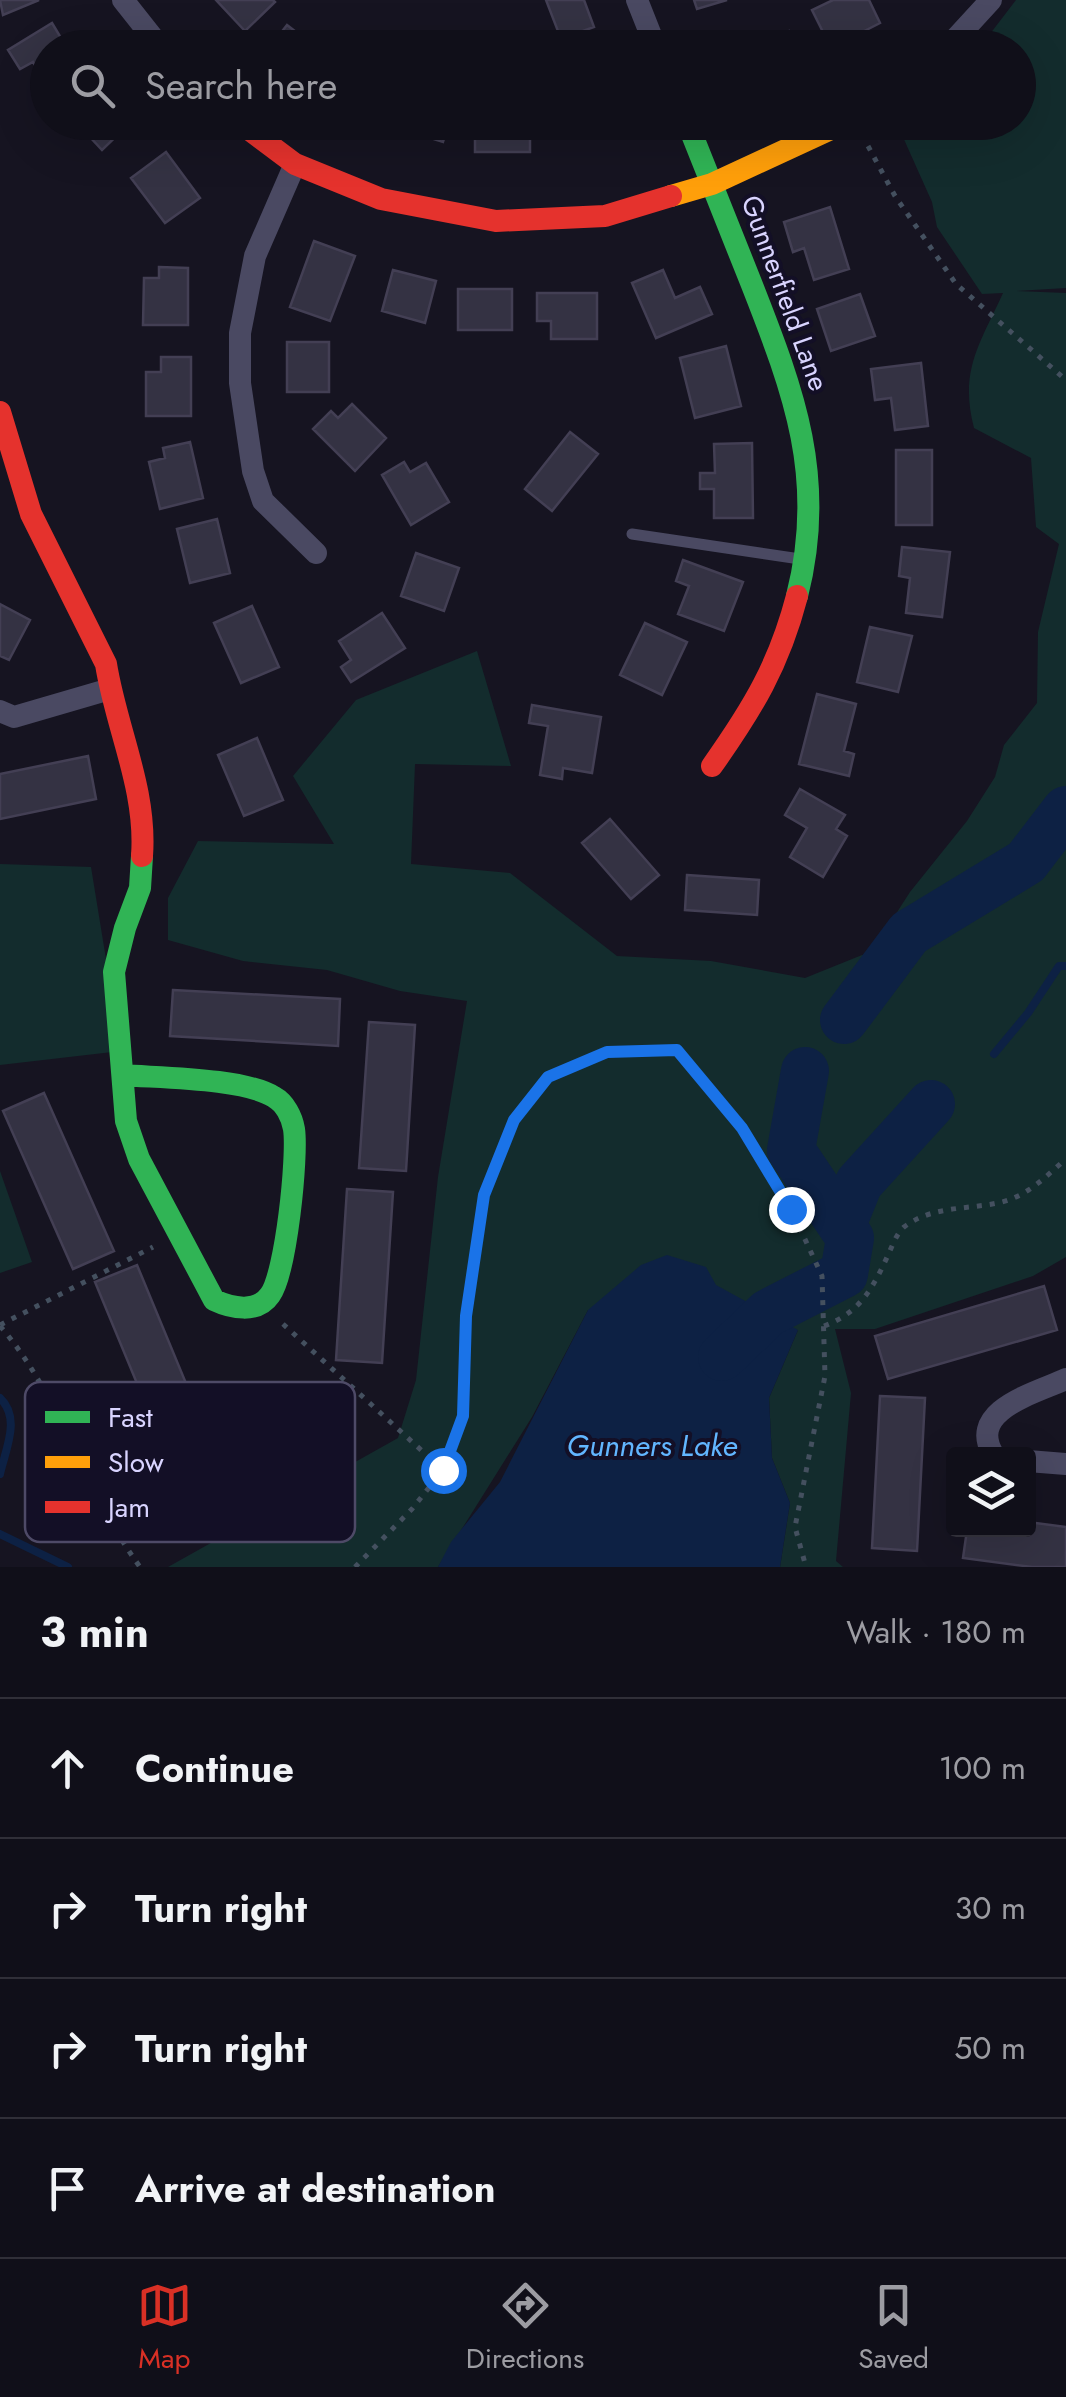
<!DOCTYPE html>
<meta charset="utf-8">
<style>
body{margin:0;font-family:Jost,sans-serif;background:#191822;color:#f1f3f6}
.controls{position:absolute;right:30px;bottom:30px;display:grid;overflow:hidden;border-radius:10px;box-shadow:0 10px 40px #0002}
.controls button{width:90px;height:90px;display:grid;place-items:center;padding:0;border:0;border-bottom:2px solid #302f38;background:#100f19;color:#f1f3f6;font:50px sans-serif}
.stop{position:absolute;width:30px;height:30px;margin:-22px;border:8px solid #1a73e8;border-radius:50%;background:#fff}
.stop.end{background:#1a73e8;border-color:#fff;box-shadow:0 2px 10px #0008}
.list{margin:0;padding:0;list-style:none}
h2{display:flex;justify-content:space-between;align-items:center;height:130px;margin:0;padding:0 40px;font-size:42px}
h2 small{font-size:32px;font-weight:400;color:#9c9ca2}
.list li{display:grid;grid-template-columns:65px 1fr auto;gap:30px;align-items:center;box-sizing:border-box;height:140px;padding:0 40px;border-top:2px solid #302f38}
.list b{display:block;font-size:38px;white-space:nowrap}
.list em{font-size:32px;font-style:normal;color:#9c9ca2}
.icon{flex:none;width:55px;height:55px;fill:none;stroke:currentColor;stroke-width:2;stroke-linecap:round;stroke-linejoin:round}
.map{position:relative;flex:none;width:1066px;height:1567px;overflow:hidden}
.search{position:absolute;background:#100f19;box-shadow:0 10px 40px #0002;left:30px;right:30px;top:30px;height:110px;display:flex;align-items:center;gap:25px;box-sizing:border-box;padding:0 35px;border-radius:55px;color:#9c9ca2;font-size:38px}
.sheet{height:690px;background:#100f19}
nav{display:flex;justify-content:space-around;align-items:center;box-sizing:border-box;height:140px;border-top:2px solid #302f38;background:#100f19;font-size:28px;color:#9c9ca2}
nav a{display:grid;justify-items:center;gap:5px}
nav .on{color:#d93025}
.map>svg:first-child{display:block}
</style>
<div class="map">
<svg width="1066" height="1567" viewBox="0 0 1066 1567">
<rect width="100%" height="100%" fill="#161421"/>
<!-- green -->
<path fill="#132c2d" d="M1016,0H1066V288L1016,291L1066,293V1257L1033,1276L875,1329H835L851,1393L836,1561L843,1567H780L790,1503L772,1458L769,1398L798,1330L588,1310L532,1417L438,1567H168L398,1438L416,1380L438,1177L467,1001L400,991L327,970L243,961L168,940V898L198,841L334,844L293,776L356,700L477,651L511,766L415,764L411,864L510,873L617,956L711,961L805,978L872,951L910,892L967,821L995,777L1004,745L1037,703L1038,632L1059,544L1036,527L1031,458L974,428C959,370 980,344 1003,293L982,294L937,227L932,202L898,126L902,122H1018V48L980,47Z
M0,864L91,867L121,1051L0,1065Z
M0,1171L32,1262L0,1273Z"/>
<!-- water -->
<path fill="#0d2144" d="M667,1255L706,1267L716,1285L798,1330L769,1398L772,1458L790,1503L780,1567H438L451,1542L500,1482L588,1310L641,1265Z"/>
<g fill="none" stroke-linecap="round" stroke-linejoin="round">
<!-- stream -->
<path stroke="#0d2144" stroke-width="8" d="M994,1054L1028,1013L1059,966H1066
M0,1398C21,1418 6,1448 0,1474
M0,1534L68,1567"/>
<!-- river -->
<path stroke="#0d2144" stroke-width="48" d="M844,1020L909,933L1026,862L1066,810
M842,1225L859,1183L931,1104
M722,1357L768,1313L844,1274L850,1238L791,1150L805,1071"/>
</g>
<!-- building -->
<path fill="#343243" stroke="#433f54" stroke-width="2.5" d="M0,0H39L3,15Z
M216,0H273L275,2L245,31Z
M546,0H584L594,27L561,39Z
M694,0H727L697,9Z
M833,0H869L880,23L831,48L812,10Z
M52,23L67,48H48L47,84L33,62L20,69L8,50Z
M287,25L317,48H269Z
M789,31L794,48H731Z
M76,122H128L129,124L102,150Z
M399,122H449L443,142L398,128Z
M475,122H530V152H475Z
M166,152L200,198L165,223L131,178Z
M830,207L849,269L814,280L804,248L793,252L784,222Z
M314,241L355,256L330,321L290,307Z
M159,267L188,268V325H143L144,278H159Z
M393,270L436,281L425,323L382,311Z
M663,270L675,298L700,287L712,314L656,338L632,283Z
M458,289H512V330H458Z
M537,293H597V339H551V321H537Z
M860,294L875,336L831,351L817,309Z
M287,342H329V392H287Z
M726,346L741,406L695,418L680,358Z
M161,357H191V416H146V372H161Z
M921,363L928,426L895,430L891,398L875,400L871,369Z
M352,404L386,438L355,471L313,429L331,411L338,418Z
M570,432L598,454L552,511L525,489Z
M190,442L203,498L160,509L149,462L165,458L163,448Z
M752,443L753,518H714V489H700V473H715L714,444Z
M896,450H932V525H896Z
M404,462L410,472L426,463L449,502L411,525L382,475Z
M217,519L230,573L190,583L177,529Z
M902,547L950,552L942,617L906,613L910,578L899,576Z
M416,553L459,568L444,611L401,596Z
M683,560L743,582L724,631L678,614L689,586L676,581Z
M0,604L30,620L9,660L0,656Z
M252,606L279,667L241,683L214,623Z
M382,613L405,648L351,682L341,667L351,660L339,641Z
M645,623L687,642L662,695L620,675Z
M870,627L912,636L898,692L857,682Z
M817,694L856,704L844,751L854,754L849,776L799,764Z
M532,705L601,717L592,773L563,768L562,779L540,775L548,726L529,723Z
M257,738L283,800L244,816L218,755Z
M88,756L96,799L0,819V774Z
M800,789L845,815L836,829L847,836L823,877L790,857L807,828L785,815Z
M610,819L659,875L631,899L582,843Z
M687,875L759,880L757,915L685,910Z
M173,990L340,999L338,1046L170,1036Z
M369,1022L415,1025L406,1171L359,1168Z
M44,1093L114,1251L73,1269L3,1111Z
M347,1189L393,1192L382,1363L336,1360Z
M137,1265L202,1422L160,1439L95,1282Z
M1044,1286L1057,1330L888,1379L875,1336Z
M880,1396L925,1398L917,1551L872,1548Z
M1028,1522L1066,1527V1567H1032L963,1558L967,1530H1028Z"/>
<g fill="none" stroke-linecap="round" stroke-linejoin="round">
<!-- path -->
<path stroke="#44505f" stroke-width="5" stroke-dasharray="5 8" stroke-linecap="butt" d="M868,146L895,196L956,284L1066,380
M283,1324L443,1470
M0,1325L153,1247
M0,1326C61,1396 85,1492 140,1567
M824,1326C860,1313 873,1288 889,1253C893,1244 897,1233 904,1227C933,1205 969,1210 1002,1202C1029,1195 1046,1176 1066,1159
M355,1567L412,1509L443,1470L463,1417L466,1316L484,1195L514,1120L548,1077L607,1052L677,1050L742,1128L791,1209L822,1276L825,1376L795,1527L806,1567"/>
<!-- lane -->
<path stroke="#4a4962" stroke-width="11" d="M632,534L800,559"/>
<!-- street -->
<path stroke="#4a4962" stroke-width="22" d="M123,0L161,48
M637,0L656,48
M947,48L991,0
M295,164L255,256L240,333V383L253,471L263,501L316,553
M0,711L14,717L110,689
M993,1454C967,1410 1036,1393 1066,1379
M1028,1461L1066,1464"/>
<!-- fast -->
<path stroke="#30b455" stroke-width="22" d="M687,122C709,176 730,231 752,285C794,392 827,479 797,596
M123,1075C160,1078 244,1078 274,1097C285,1103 292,1117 294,1129C298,1156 286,1274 270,1295C257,1314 231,1308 214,1300L139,1159L126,1121L114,972L125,928L140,888L142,856"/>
<!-- slow -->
<path stroke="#ff9f0a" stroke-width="22" d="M671,196L712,184L846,122"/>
<!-- jam -->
<path stroke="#e5322d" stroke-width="22" d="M239,122L295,164L381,199L496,221L605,216L671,196
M0,412L31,514L106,664C116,728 147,789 142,856
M712,766C753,708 779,665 797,596"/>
</g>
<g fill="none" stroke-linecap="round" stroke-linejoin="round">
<!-- route -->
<path stroke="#1a73e8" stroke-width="12" d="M443,1470L463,1416L466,1316L484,1195L514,1120L548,1077L607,1052L677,1050L742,1128L791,1209"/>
</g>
<g text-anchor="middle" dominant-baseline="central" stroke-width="8" stroke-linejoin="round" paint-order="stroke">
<!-- street labels -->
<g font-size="28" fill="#d9d4ff" stroke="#130f26">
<text transform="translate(785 293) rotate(70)">Gunnerfield Lane</text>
</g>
<!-- water labels -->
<g font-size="30" font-style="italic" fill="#62b6ff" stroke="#130f26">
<text x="652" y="1445">Gunners Lake</text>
</g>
</g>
<!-- legend -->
<rect x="25" y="1382" width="330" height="160" rx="15" fill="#130f26" stroke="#4e4a67" stroke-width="2.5"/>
<rect x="45" y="1411" width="45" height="12" fill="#30b455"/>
<rect x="45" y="1456" width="45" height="12" fill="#ff9f0a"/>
<rect x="45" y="1501" width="45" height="12" fill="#e5322d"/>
<g font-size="28" fill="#d9d4ff">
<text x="108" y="1427">Fast</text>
<text x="108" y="1472">Slow</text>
<text x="108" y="1517">Jam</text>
</g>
</svg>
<div class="controls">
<button><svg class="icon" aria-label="layers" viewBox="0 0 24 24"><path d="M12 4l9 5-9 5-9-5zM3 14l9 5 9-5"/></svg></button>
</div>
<div class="stop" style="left:443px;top:1470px"></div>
<div class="stop end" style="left:791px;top:1209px"></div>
<div class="search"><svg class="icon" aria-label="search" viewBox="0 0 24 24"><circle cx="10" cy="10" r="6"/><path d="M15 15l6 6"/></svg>Search here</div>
</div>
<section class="sheet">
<h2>3 min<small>Walk · 180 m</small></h2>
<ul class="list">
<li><svg class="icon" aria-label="ahead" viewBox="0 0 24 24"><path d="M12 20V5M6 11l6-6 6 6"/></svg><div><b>Continue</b></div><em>100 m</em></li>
<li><svg class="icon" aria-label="right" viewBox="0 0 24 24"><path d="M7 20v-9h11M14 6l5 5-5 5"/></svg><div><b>Turn right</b></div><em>30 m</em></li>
<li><svg class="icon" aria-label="right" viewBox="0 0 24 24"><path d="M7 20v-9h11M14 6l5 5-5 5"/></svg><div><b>Turn right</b></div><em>50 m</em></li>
<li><svg class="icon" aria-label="arrive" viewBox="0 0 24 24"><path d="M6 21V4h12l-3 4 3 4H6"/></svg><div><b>Arrive at destination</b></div></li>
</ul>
</section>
<nav>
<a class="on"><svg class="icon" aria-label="map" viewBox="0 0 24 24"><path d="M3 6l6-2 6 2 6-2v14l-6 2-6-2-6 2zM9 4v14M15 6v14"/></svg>Map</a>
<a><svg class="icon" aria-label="directions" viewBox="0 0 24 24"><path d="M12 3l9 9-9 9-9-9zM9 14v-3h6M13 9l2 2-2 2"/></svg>Directions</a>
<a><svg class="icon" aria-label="saved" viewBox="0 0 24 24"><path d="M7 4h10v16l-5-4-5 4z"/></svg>Saved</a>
</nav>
